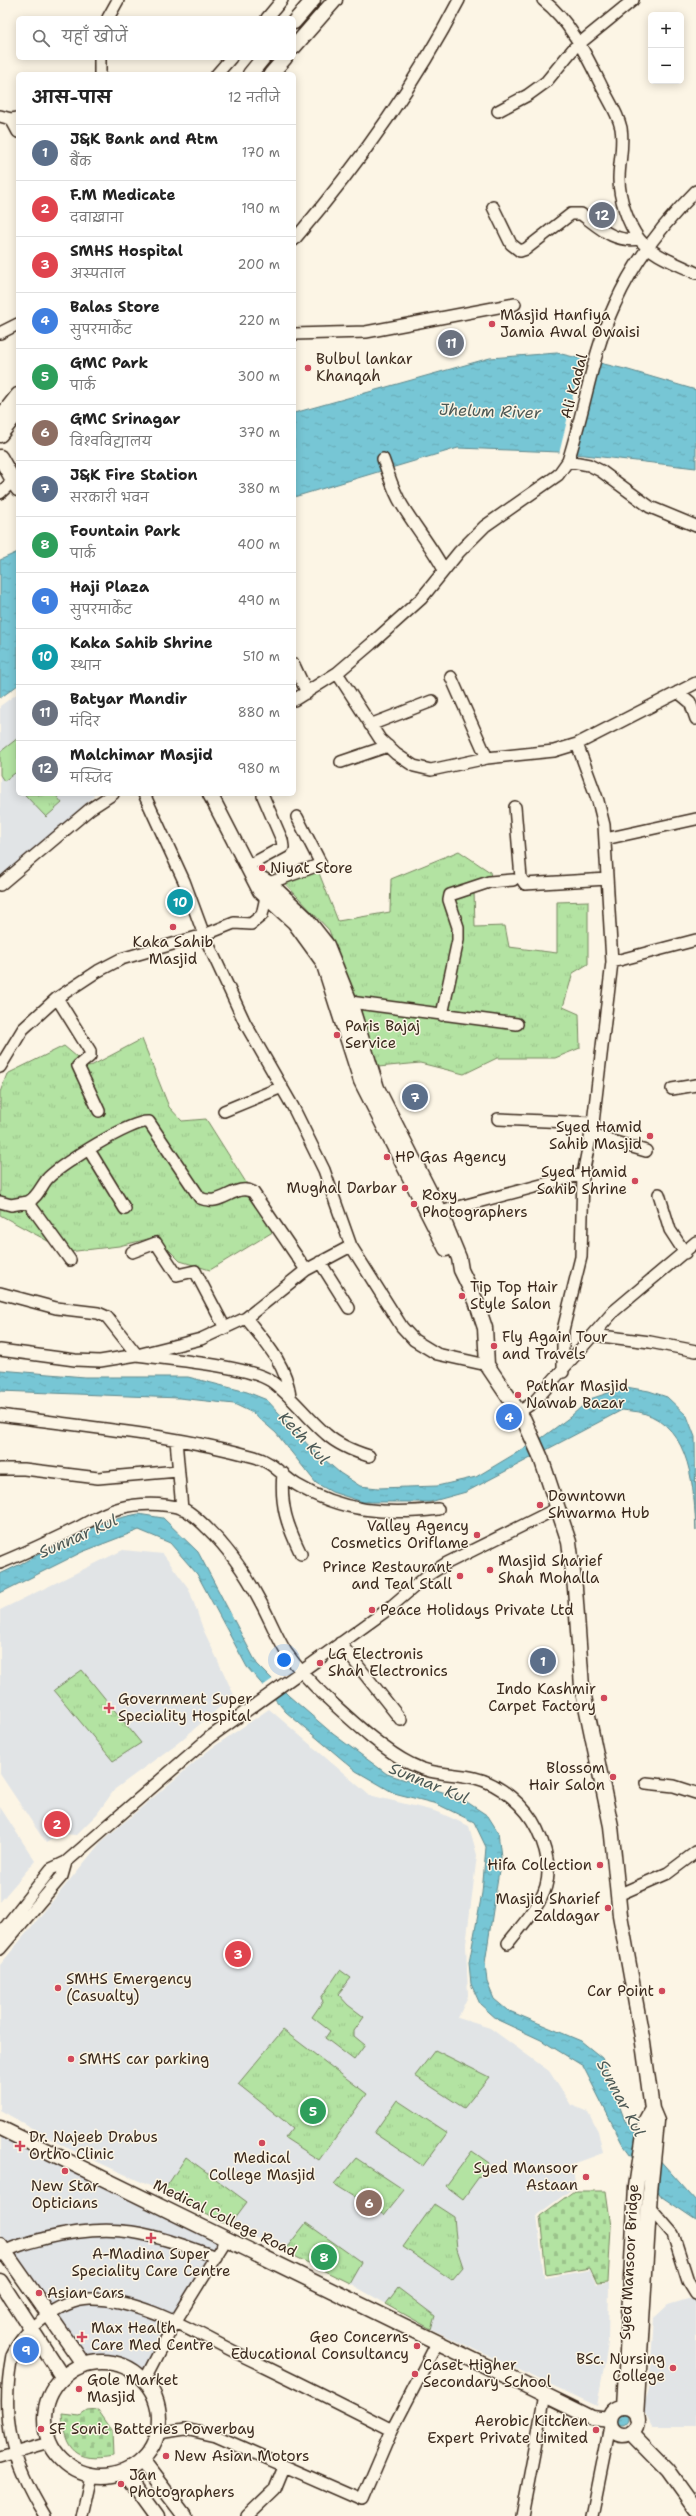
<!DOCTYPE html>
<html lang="hi">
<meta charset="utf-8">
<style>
body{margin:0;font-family:"Shantell Sans","Playpen Sans Deva",sans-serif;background:#f2f2f2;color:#222}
.controls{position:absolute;right:12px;top:12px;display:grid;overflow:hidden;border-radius:6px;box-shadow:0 2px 10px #0003}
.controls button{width:36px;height:36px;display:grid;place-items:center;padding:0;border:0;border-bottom:1px solid #e0e0e0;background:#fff;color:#222;font:20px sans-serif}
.you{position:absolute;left:284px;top:1660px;width:14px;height:14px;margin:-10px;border:3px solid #fff;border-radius:50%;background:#1a73e8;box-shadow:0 0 0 6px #1a73e833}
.badge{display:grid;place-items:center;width:26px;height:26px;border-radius:50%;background:#b45309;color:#fff;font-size:13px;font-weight:700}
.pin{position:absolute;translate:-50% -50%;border:2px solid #fff;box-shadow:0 1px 4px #0006}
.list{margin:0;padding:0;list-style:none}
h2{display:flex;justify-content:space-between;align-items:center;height:52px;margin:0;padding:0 16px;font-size:17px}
h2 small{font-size:13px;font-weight:400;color:#767676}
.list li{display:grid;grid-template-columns:26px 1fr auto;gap:12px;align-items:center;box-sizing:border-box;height:56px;padding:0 16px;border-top:1px solid #e0e0e0}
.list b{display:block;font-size:15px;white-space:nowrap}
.list p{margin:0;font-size:13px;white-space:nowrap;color:#767676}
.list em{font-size:13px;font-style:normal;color:#767676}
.icon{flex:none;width:22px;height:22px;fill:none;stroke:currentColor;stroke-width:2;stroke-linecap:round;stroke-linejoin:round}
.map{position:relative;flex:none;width:696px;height:2516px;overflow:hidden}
.search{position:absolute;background:#fff;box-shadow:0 2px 10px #0003;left:16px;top:16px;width:280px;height:44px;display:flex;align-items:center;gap:10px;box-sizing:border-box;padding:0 14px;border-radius:6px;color:#767676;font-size:15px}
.panel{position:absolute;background:#fff;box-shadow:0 2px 10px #0003;left:16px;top:72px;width:280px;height:724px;border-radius:6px}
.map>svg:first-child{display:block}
</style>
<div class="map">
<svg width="696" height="2516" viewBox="0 0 696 2516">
<defs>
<pattern id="grass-tufts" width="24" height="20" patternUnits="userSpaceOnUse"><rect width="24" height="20" fill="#b3e3a2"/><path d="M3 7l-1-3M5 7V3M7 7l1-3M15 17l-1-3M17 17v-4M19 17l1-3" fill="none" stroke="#9bc38b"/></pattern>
<pattern id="cemetery-stones" width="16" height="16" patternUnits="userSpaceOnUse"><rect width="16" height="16" fill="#b3e3a2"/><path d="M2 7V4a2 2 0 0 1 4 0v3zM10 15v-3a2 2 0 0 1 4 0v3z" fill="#9bc38b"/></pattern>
<pattern id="water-ripples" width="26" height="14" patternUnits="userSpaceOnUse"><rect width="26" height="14" fill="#77c6d5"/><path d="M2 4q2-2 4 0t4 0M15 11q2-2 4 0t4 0" fill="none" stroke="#68aab6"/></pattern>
</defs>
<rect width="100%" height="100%" fill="#fcf5e5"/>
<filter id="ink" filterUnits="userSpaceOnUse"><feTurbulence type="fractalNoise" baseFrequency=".025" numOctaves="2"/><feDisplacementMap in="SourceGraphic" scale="8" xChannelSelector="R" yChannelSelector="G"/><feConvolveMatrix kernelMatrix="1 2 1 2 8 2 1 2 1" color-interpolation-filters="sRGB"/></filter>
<g filter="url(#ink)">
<!-- built -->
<path fill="#e1e4e6" d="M18,693V794H93L94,796L56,833L0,881V706Z
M123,1550L163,1554L189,1589L203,1629L234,1695L179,1742L115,1789L97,1814L76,1835L61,1834L46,1843L0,1774V1610Z
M269,1709L369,1795L438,1812L469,1826L477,1855L466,1944L468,1996L458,2018L490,2028L549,2071L571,2105L588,2112L598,2131L603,2153L573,2164L575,2187L537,2215L544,2278L590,2270L596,2284L609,2283L608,2344L597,2406L431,2329L349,2283L163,2192L65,2147L0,2110V1965L101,1842L209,1750Z
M0,1807L35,1861L0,1902Z
M0,2128L227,2238L145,2380L126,2367L113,2363L98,2362L84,2365L0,2245Z
M688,2299L696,2300V2426H652L643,2409L649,2389L654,2318L668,2305Z"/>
<!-- grass -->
<path fill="url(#grass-tufts)" stroke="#778660" d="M27,794H55L62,803L46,817L25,795Z
M459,851L490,872L492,883L474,890L475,927L505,926L509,947L557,953V902L588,901V964L573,973L563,1007L579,1014L580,1048L555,1058H497L464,1074L420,1063L378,1067L329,930L279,877L317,868L338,921L390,912L391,879Z
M142,1039L169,1107L182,1121L206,1119L276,1230L210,1270L180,1261L156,1237L119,1246L68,1252L0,1215V1092L7,1074L64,1046L89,1067Z
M82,1670L141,1743L113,1761L54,1690Z
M340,1970L351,1978L338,1994L348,2005L364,2017L354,2031V2036L365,2045L354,2060L325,2038L330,2031L312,2017L323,2001L321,1998Z
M283,2030L367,2094L319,2160L285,2138L293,2128L238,2084Z
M435,2050L489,2077L464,2108L415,2076Z
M397,2100L447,2133L423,2166L374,2133Z
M186,2157L247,2202L229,2226L163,2192Z
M356,2158L404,2190L384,2215L334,2184Z
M434,2204L454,2217L457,2249L463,2267L452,2280L403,2247Z
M306,2223L361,2262L349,2283L284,2251Z
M398,2288L435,2316L431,2329L386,2304Z"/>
<!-- cemetery -->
<path fill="url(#cemetery-stones)" stroke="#778660" d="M574,2191H606L611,2227L608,2282L597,2283L590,2268L546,2275L540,2216Z
M98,2410L112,2430L113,2456C77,2463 64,2450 62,2414L80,2416L87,2411Z"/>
<!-- garden -->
<path fill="#b3e3a2" stroke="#778660" d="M18,738V771L4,781L0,775V752Z
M472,2151L489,2163L463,2199L446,2186Z"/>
<!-- water -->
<path fill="url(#water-ripples)" stroke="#5f888c" d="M557,353L625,369L696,390V468L559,452L458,448L294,497V413L490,358Z
M18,552V685L0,698V560Z
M0,1370L85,1377H188L247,1392L267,1400L310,1447L340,1473L360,1486L378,1488L437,1486L476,1477L543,1437L570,1417L590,1399L626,1387L649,1391L667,1397L687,1416L695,1437L696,1531C694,1491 692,1427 643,1413C637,1411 629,1411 622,1410L466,1492L430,1502H363L332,1492L316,1483L276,1433L253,1413L234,1404L179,1398L0,1391Z
M138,1514L163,1518L198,1552L257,1664L289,1696L333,1734L387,1774L461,1798L488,1816L498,1832L501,1857L485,1963L487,1982L494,1999L507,2010L581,2041L602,2058L625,2121L696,2201V2220L662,2197L622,2143L583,2066L541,2040L498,2020L480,2004L471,1984L469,1963L482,1893L486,1847L474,1822L437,1804L394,1793L356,1771L286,1712L247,1667L197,1574L170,1543L139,1530L82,1552L0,1593V1574C46,1553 86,1523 138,1514Z
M615 2419a6 6 0 1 1 12 0a6 6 0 1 1-12 0Z"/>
<!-- pier -->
<path fill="#fcf5e5" d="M582,357L599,361L576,456L559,454Z
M274,1678L285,1689L272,1699L261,1687Z"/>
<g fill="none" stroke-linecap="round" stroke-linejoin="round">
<!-- minor casing -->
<g stroke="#3b2a1e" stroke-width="14">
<path id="minor" d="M543,0C572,23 587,57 603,89C610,102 618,114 621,128C624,146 619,162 619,179C619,198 628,224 639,239C652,255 678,264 696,273
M108,18L118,0
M267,18L282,0
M100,74V58
M217,74L231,58
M498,111L528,95L546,82L574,48L633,0
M0,116L11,119L18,118
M11,119L18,132
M493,207L511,244L520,251L526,249L571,214H581C600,228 614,243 639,239
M294,240C357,166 414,87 459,0
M0,333L18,324
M294,334L366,332L515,304
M383,459C389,475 393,491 402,505C415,527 432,547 444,570
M568,461L589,465L601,471L650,507L696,526
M0,493L13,481
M294,665L307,693
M337,673L380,739L396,754L414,766L431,770L487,758L554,751L577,744L696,683
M451,677L487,758
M678,692L690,702L696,719
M294,700L337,673L371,644L421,599L459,552L485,526L558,475L568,461C585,409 592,353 615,304C634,261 663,224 696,191
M370,725L432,701
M341,762L388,746
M144,794L184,881L204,935L245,1023L293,1107L324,1170L351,1246L402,1327L414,1340L437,1354L487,1365
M515,807L521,878L525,884L607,879
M605,839L696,819
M248,866L283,847L282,840L263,796
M269,883L316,866L320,862L297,817
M0,885L90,809L113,794
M612,962L696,940
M57,998L90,1051V1056L78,1066L99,1111
M350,1002L517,1024
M442,1015L458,940V927L449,900L450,895L489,882L513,880
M0,1067L23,1029L57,998L98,971L121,959L204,935L234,923L251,924L262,915L266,897
M672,1089L696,1085
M224,1111L282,1087
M498,1119L593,1123
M591,1135L646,1151
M89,1150L125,1209
M659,1194L670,1230L685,1253
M0,1202L11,1205L28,1202C38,1197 41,1186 48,1178C61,1165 132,1119 149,1122L200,1198C222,1208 235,1182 253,1192L306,1270
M28,1202L70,1260
M440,1212L583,1174
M132,1252L156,1243L177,1275L195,1271L225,1328
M320,1262L349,1308
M0,1293L56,1308L98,1313L107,1317L137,1355C166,1359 249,1366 271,1381C292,1396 306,1417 326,1434C338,1445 353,1451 369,1456
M246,1318C266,1343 286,1364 290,1396
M593,1335L650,1342L696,1351
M0,1350L75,1360L100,1361L137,1355L201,1339L246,1318L306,1270L351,1246
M563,1372V1330L581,1257L583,1174L593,1123L612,962L604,825L598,801L577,744
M519,1412L534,1402L614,1311L696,1242
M0,1415C84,1427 172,1434 255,1457C273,1462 282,1476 297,1485C342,1512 387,1515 438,1509
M176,1440L182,1509
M0,1469H24L98,1478L178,1471
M283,1473C280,1506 287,1525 301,1554
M0,1563C25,1553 50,1541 75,1529C89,1522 104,1512 120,1508C138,1503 162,1503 181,1508C190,1511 200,1521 207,1528C229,1549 246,1574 260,1601C269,1617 276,1636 286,1652C298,1669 312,1684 327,1698C350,1719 384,1751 411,1764C431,1775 453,1773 475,1778C500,1784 526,1806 537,1829C563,1883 540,1903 508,1943
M340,1643L401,1720
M646,1783L674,1786L696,1793
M618,1895L668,1873L696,1852
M0,1934L51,1869L66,1862L210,1737L387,1610L428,1575L447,1563L556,1509
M0,1949L62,1876L66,1862
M649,2206L673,2234L688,2281L696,2294
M0,2255C12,2246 31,2242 46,2238C117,2221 149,2233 216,2257
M145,2380L175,2322L227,2238
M158,2433L185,2429L216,2436L362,2500L392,2430L437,2343
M0,2457L49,2443
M45,2516C12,2462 0,2421 12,2355C24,2329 60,2300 90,2299C141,2298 198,2334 243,2356C293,2380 343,2405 392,2430
M82,2516L91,2476
M247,2516L275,2489L284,2467
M522,2516L545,2395
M592,2516L610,2426"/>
</g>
<!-- major casing -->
<g stroke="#3b2a1e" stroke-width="17">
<path id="major" d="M294,22L313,0
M294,47L335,0
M250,74L263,58
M271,74L285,58
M0,418L18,395
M0,435L18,412
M0,457L18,489
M210,794L260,891L294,922L323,962L361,1081L446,1249
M253,874L269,883L305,917L327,945L350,1002L377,1088L440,1212L459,1258L461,1270L476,1301L485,1328L487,1365L524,1420L541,1458L569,1542L575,1588L582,1687L611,1826L620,1915L643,2043L652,2109L657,2121L650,2192L636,2418
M0,2128L592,2418L609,2420
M0,2245L84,2365
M0,2281L63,2378
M45 2419a57 57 0 1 1 114 0a57 57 0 1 1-114 0Z
M624,2407L636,2187L646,2120L652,2109
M609 2421a14 14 0 1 1 28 0a14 14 0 1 1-28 0Z
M631,2432L668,2470L696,2509
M142,2461L184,2516
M124,2472L156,2516"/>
</g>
<!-- minor -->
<use href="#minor" stroke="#fcf5e5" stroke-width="11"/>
<!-- major -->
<use href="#major" stroke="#fcf5e5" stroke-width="14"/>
</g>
</g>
<!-- markers -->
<g fill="#d1495b" stroke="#fcf5e5" stroke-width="1.5">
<circle cx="492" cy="324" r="4"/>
<circle cx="308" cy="368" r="4"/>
<circle cx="262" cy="868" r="4"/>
<circle cx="173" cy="927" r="4"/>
<circle cx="337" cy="1035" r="4"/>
<circle cx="650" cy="1136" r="4"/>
<circle cx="387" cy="1157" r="4"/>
<circle cx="635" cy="1181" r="4"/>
<circle cx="405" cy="1188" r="4"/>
<circle cx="414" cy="1204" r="4"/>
<circle cx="462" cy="1296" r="4"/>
<circle cx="494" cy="1346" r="4"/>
<circle cx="518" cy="1395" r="4"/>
<circle cx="540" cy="1505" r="4"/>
<circle cx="477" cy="1535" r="4"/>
<circle cx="490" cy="1570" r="4"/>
<circle cx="460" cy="1576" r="4"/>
<circle cx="372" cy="1610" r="4"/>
<circle cx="320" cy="1663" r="4"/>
<circle cx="604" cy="1698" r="4"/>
<path d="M107 1702h4v4h4v4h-4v4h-4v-4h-4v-4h4z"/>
<circle cx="613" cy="1777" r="4"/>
<circle cx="600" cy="1865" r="4"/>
<circle cx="608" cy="1908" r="4"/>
<circle cx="58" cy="1988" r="4"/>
<circle cx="662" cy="1991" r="4"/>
<circle cx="71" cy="2059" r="4"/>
<circle cx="262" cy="2143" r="4"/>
<path d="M18 2140h4v4h4v4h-4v4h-4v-4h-4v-4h4z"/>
<circle cx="65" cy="2171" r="4"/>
<circle cx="586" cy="2177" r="4"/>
<path d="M149 2232h4v4h4v4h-4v4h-4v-4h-4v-4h4z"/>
<circle cx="39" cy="2293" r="4"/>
<path d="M80 2331h4v4h4v4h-4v4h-4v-4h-4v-4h4z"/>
<circle cx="417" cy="2346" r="4"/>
<circle cx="673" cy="2368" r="4"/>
<circle cx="415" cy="2374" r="4"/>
<circle cx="79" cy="2389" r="4"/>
<circle cx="41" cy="2429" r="4"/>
<circle cx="596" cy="2430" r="4"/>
<circle cx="166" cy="2456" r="4"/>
<circle cx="121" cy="2484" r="4"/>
</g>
<g text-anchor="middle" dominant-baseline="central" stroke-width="3" stroke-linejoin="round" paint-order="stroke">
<!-- poi labels -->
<g font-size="15" fill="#3b2a1e" stroke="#fcf5e5" text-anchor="start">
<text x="500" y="315">Masjid Hanfiya<tspan x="500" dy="17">Jamia Awal Owaisi</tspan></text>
<text x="316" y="359">Bulbul lankar<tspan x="316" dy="17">Khanqah</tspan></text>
<text x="270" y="868">Niyat Store</text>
<text x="173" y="942" text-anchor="middle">Kaka Sahib<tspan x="173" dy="17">Masjid</tspan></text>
<text x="345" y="1026">Paris Bajaj<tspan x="345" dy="17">Service</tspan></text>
<text x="642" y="1127" text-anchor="end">Syed Hamid<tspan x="642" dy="17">Sahib Masjid</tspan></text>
<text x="395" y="1157">HP Gas Agency</text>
<text x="627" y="1172" text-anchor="end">Syed Hamid<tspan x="627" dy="17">Sahib Shrine</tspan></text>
<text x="397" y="1188" text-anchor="end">Mughal Darbar</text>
<text x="422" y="1195">Roxy<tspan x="422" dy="17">Photographers</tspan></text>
<text x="470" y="1287">Tip Top Hair<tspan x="470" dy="17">Style Salon</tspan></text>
<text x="502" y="1337">Fly Again Tour<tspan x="502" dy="17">and Travels</tspan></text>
<text x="526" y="1386">Pathar Masjid<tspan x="526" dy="17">Nawab Bazar</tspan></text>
<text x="548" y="1496">Downtown<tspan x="548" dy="17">Shwarma Hub</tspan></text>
<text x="469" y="1526" text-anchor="end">Valley Agency<tspan x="469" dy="17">Cosmetics Oriflame</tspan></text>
<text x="498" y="1561">Masjid Sharief<tspan x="498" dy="17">Shah Mohalla</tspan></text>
<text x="452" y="1567" text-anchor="end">Prince Restaurant<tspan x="452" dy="17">and Teal Stall</tspan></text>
<text x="380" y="1610">Peace Holidays Private Ltd</text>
<text x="328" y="1654">LG Electronis<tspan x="328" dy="17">Shah Electronics</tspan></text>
<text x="596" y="1689" text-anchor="end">Indo Kashmir<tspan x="596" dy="17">Carpet Factory</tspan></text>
<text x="118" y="1699">Government Super<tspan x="118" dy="17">Speciality Hospital</tspan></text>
<text x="605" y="1768" text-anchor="end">Blossom<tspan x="605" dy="17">Hair Salon</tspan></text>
<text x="592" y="1865" text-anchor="end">Hifa Collection</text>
<text x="600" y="1899" text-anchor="end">Masjid Sharief<tspan x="600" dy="17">Zaldagar</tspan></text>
<text x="66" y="1979">SMHS Emergency<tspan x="66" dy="17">(Casualty)</tspan></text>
<text x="654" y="1991" text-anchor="end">Car Point</text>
<text x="79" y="2059">SMHS car parking</text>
<text x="29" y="2137">Dr. Najeeb Drabus<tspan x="29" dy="17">Ortho Clinic</tspan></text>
<text x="262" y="2158" text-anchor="middle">Medical<tspan x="262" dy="17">College Masjid</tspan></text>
<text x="578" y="2168" text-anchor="end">Syed Mansoor<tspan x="578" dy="17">Astaan</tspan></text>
<text x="65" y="2186" text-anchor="middle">New Star<tspan x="65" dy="17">Opticians</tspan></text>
<text x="151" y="2254" text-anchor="middle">A-Madina Super<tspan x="151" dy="17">Speciality Care Centre</tspan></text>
<text x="47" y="2293">Asian Cars</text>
<text x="91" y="2328">Max Health<tspan x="91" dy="17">Care Med Centre</tspan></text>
<text x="409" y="2337" text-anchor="end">Geo Concerns<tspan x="409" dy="17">Educational Consultancy</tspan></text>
<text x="665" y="2359" text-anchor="end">BSc. Nursing<tspan x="665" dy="17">College</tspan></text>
<text x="423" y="2365">Caset Higher<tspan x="423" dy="17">Secondary School</tspan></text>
<text x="87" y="2380">Gole Market<tspan x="87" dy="17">Masjid</tspan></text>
<text x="588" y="2421" text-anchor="end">Aerobic Kitchen<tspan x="588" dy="17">Expert Private Limited</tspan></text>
<text x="49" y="2429">SF Sonic Batteries Powerbay</text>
<text x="174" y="2456">New Asian Motors</text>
<text x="129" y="2475">Jan<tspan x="129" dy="17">Photographers</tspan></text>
</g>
<!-- street labels -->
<g font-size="15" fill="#3b2a1e" stroke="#fcf5e5">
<text transform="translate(574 386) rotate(-75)">Ali Kadal</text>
<text transform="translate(225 2218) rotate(26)">Medical College Road</text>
<text transform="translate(629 2262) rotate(-87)">Syed Mansoor Bridge</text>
</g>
<!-- water labels -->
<g font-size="16" font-style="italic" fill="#4d5955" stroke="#fcf5e5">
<text transform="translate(490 411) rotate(2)">Jhelum River</text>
<text transform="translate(304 1438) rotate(47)">Keth Kul</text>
<text transform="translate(78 1536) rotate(-24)">Sunnar Kul</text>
<text transform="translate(429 1783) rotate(22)">Sunnar Kul</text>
<text transform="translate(621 2098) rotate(62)">Sunnar Kul</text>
</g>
</g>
</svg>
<div class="controls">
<button>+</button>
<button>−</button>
</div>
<div class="you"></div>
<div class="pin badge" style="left:543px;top:1661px;background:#5c6f8a">1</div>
<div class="pin badge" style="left:57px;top:1824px;background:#e0444e">2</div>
<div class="pin badge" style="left:238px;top:1954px;background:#e0444e">3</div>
<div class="pin badge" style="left:509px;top:1417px;background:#3f7fe0">4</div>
<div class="pin badge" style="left:313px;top:2111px;background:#2e9e5b">5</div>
<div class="pin badge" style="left:369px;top:2203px;background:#8d6e63">6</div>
<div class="pin badge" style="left:415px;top:1097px;background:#5c6f8a">7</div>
<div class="pin badge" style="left:324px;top:2257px;background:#2e9e5b">8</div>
<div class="pin badge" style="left:26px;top:2350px;background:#3f7fe0">9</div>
<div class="pin badge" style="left:180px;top:902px;background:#0f9aa8">10</div>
<div class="pin badge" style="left:451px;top:343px;background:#6b7280">11</div>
<div class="pin badge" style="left:602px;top:215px;background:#6b7280">12</div>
<div class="search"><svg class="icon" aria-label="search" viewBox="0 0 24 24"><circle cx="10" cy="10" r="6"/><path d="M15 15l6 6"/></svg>यहाँ खोजें</div>
<section class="panel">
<h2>आस-पास<small>12 नतीजे</small></h2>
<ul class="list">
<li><span class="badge" style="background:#5c6f8a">1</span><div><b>J&amp;K Bank and Atm</b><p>बैंक</p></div><em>170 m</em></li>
<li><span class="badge" style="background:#e0444e">2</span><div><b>F.M Medicate</b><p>दवाख़ाना</p></div><em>190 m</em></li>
<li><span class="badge" style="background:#e0444e">3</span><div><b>SMHS Hospital</b><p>अस्पताल</p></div><em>200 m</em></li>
<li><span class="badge" style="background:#3f7fe0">4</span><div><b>Balas Store</b><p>सुपरमार्केट</p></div><em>220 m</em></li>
<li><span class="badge" style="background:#2e9e5b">5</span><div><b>GMC Park</b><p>पार्क</p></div><em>300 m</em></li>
<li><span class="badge" style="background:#8d6e63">6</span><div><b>GMC Srinagar</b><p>विश्वविद्यालय</p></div><em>370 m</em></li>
<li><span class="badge" style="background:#5c6f8a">7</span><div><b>J&amp;K Fire Station</b><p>सरकारी भवन</p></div><em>380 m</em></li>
<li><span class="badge" style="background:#2e9e5b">8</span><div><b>Fountain Park</b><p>पार्क</p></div><em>400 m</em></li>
<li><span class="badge" style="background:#3f7fe0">9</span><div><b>Haji Plaza</b><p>सुपरमार्केट</p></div><em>490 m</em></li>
<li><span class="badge" style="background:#0f9aa8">10</span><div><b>Kaka Sahib Shrine</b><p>स्थान</p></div><em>510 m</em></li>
<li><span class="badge" style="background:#6b7280">11</span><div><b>Batyar Mandir</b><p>मंदिर</p></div><em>880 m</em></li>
<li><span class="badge" style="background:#6b7280">12</span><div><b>Malchimar Masjid</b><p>मस्जिद</p></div><em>980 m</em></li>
</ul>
</section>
</div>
